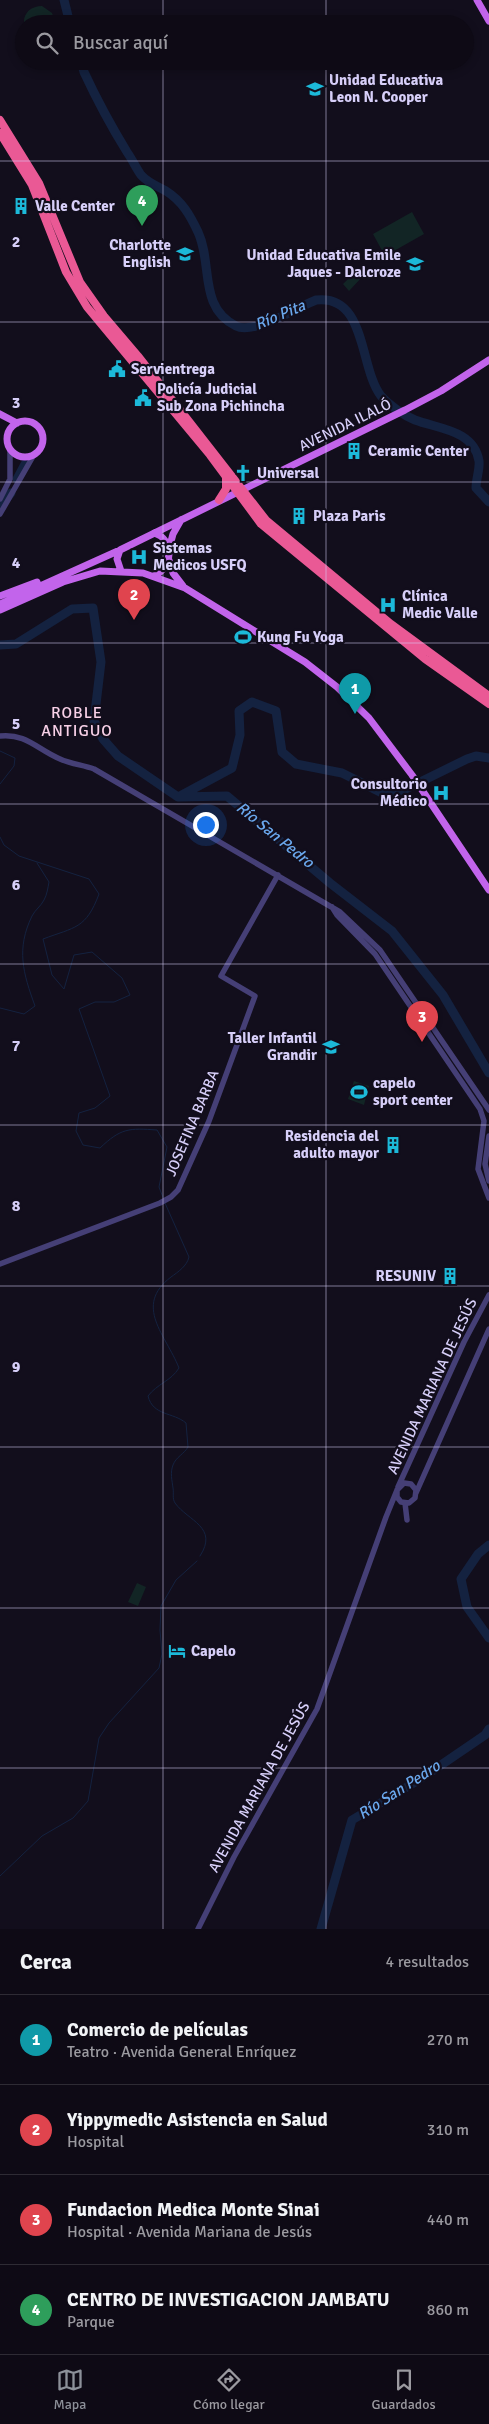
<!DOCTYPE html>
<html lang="es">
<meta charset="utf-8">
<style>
body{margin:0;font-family:Signika,sans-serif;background:#17131e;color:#f1f3f6}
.you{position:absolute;left:205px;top:824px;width:18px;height:18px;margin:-12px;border:4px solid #fff;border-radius:50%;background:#1a73e8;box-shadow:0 0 0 8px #1a73e833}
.badge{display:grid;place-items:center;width:32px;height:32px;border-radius:50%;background:#8c9099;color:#fff;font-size:16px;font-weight:700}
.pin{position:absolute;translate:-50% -41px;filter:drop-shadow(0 1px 2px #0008)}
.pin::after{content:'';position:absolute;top:26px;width:18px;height:15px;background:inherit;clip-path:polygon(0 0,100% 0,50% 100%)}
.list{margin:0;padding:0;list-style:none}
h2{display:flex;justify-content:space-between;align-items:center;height:65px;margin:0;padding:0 20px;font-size:21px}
h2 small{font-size:16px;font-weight:400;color:#9b9aa0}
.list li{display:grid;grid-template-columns:32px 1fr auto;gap:15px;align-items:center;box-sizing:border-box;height:90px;padding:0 20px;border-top:1px solid #2e2b34}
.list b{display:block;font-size:19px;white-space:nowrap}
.list p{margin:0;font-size:16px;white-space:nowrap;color:#9b9aa0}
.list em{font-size:16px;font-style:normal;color:#9b9aa0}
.icon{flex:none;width:28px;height:28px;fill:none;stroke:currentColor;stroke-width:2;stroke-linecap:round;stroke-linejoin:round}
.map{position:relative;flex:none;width:489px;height:1929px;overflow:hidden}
.search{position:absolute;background:#0e0a15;box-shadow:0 2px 8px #0003;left:15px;right:15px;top:15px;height:55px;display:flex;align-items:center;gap:12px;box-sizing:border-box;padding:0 18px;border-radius:28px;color:#9b9aa0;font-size:19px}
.sheet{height:425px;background:#0e0a15}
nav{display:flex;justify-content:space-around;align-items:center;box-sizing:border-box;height:70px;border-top:1px solid #2e2b34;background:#0e0a15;font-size:14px;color:#9b9aa0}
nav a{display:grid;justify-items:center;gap:2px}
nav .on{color:#8c9099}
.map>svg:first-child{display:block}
</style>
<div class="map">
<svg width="489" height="1929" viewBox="0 0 489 1929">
<rect width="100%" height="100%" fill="#120e1c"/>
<!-- green -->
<path fill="#122525" d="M42,6L52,13L56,24H24C23,13 31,6 42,6Z
M412,212L424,234L385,256L373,234Z
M357,270L363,276L349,291L343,284Z
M354,1081L369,1086L364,1105L348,1099Z
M137,1583L146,1587L138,1606L128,1602Z"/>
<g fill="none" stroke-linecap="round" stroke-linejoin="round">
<!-- stream -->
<path stroke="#142240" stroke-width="1" d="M0,751L15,758L14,766L0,784
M0,837L4,845L19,856L89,879L99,894C86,929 75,927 43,939L52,975L64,989L74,955L92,952L122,978L130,995L114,1002H95L79,1009L110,1096L95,1108L79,1113L76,1131L83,1145L100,1148C121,1128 129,1128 157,1130L167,1147L159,1187L164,1200
M0,1008L24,1014L35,1006C23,973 16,949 32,916C35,910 41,906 44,900C47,895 48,887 49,882L37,863
M165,1203L189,1257C187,1266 178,1272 171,1277C133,1306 166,1335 179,1368C171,1381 157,1384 148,1396C153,1416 173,1412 186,1423L188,1447C184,1454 176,1457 173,1465C170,1473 172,1480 173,1488C174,1494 172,1498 175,1503C188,1521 219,1527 200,1556
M0,1876L42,1836L73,1818L88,1801L99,1738L109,1723L159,1668L162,1654L160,1630L161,1606L176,1580L197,1561"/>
<!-- river -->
<path stroke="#142240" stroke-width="9" d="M64,0L70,24
M81,61L84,72C97,100 111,126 127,152C132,159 136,168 141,175C148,183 157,186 166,191C182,201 190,215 198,232C213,264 198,307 236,326C254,335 298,307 316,300C367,294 359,368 381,396C389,405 403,415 415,420C439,429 474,430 479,461C480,469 476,479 476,488L489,502
M17,479L25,464
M0,507L11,493
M0,645L16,644L72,609L93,608L101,662L94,721L103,739L118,756L178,797L227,796L330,883L392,931L443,995L489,1073
M180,796L232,768L240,735L239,711L252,702L276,711L282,752L296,764L342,773L384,794L406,789L467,759L476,756L489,758
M489,1545L478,1554L461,1579L467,1607L489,1638
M321,1929L352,1820L422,1778L485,1735L489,1729"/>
<!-- minor -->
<path stroke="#453f76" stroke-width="5.5" d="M0,499L10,479V449
M0,514L35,453
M0,736C26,733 38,750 60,759C71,764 83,765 94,769L340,912L380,950L489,1110
M332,907L337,915L375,954L480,1109L484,1121L478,1169L489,1198
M489,1136L485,1164L489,1181
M0,1264L160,1203L171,1197L178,1190L209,1121L255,996L221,976L278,875
M398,1487L464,1342L489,1295
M416,1493L489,1329
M405,1503L407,1520
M198,1929L234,1857L317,1709L386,1517L397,1490L404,1483L411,1484L416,1490L415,1498L409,1503L401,1502L397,1497V1490"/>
<!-- major -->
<path stroke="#c264eb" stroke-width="7" d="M477,0L489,21
M0,414L17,423
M7 439a18 18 0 1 1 36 0a18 18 0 1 1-36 0Z
M169,549L173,534L181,520
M120,550L117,559L121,571
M169,560L173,573L183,586
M154,576C172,568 176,540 154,533
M0,596L37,582
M0,604L120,550L405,410L441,391L489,360
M0,610L63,582L100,571L143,573L185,588L305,662L337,687L369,718L412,775L489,890"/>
<!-- highway -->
<path stroke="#ea5995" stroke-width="8" d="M0,120L39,183L80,282L104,316L138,356L266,520L391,624L489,696
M0,133L32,185L66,272L87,307L210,455L261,524L425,659L489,704
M219,500L226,489V476"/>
</g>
<!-- grid -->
<path fill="none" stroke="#d7cff9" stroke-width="1" stroke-opacity="0.55" d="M163,0V24M326,0V24M163,61V1929M326,61V1929M0,161H489M0,322H489M0,482H489M0,643H489M0,804H489M0,964H489M0,1125H489M0,1286H489M0,1447H489M0,1608H489M0,1768H489"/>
<!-- icons -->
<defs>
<g id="school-bare" transform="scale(1.35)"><path d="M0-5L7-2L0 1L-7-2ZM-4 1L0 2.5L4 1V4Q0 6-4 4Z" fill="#1cb9d9" stroke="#120e1c" stroke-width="2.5" paint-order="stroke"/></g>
<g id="building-bare" transform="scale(1.35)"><path d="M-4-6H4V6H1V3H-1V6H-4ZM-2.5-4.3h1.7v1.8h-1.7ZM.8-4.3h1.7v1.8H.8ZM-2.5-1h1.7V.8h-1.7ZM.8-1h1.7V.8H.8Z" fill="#1cb9d9" stroke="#120e1c" stroke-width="2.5" paint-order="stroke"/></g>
<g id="civic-bare" transform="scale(1.35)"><path d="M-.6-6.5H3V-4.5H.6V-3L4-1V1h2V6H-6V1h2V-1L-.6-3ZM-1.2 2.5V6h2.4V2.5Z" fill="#1cb9d9" stroke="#120e1c" stroke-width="2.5" paint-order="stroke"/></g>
<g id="church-bare" transform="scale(1.35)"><path d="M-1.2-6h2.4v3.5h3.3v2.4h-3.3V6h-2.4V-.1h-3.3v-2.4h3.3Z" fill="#1cb9d9" stroke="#120e1c" stroke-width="2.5" paint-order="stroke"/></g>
<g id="hospital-bare" transform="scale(1.35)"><path d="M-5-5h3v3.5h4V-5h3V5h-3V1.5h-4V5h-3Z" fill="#1cb9d9" stroke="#120e1c" stroke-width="2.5" paint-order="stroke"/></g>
<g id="stadium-bare" transform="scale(1.35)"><path d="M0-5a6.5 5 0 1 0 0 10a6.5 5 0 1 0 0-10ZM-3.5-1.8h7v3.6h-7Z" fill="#1cb9d9" stroke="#120e1c" stroke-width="2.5" paint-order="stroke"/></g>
<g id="hotel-bare" transform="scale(1.35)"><path d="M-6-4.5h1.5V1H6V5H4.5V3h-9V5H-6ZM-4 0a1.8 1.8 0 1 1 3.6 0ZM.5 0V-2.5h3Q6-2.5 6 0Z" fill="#1cb9d9" stroke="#120e1c" stroke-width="2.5" paint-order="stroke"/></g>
</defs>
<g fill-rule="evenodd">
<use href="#school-bare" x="315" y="89"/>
<use href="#building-bare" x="21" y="206"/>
<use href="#school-bare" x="185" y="254"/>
<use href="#school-bare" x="415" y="264"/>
<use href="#civic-bare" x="117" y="369"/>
<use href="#civic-bare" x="143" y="398"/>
<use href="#building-bare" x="354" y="451"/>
<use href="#church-bare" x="243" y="473"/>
<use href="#building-bare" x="299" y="516"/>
<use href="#hospital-bare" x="139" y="557"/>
<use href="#hospital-bare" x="388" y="605"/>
<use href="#stadium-bare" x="243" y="637"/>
<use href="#hospital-bare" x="441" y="793"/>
<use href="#school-bare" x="331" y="1047"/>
<use href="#stadium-bare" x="359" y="1092"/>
<use href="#building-bare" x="393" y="1145"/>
<use href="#building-bare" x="450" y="1276"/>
<use href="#hotel-bare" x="177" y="1651"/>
</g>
<g text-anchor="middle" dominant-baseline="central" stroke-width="4.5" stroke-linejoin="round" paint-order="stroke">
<!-- poi labels -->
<g font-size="15" font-weight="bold" fill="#d7cff9" stroke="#120e1c" text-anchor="start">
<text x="329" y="80">Unidad Educativa<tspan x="329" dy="17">Leon N. Cooper</tspan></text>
<text x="35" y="206">Valle Center</text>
<text x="171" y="245" text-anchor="end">Charlotte<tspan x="171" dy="17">English</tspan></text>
<text x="401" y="255" text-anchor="end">Unidad Educativa Emile<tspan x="401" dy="17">Jaques - Dalcroze</tspan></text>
<text x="131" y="369">Servientrega</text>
<text x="157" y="389">Policía Judicial<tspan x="157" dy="17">Sub Zona Pichincha</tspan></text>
<text x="368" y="451">Ceramic Center</text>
<text x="257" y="473">Universal</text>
<text x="313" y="516">Plaza Paris</text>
<text x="153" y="548">Sistemas<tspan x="153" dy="17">Medicos USFQ</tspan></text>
<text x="402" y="596">Clínica<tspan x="402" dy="17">Medic Valle</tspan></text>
<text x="257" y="637">Kung Fu Yoga</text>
<text x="427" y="784" text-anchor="end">Consultorio<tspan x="427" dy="17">Médico</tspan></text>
<text x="317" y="1038" text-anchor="end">Taller Infantil<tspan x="317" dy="17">Grandir</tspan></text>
<text x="373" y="1083">capelo<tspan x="373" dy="17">sport center</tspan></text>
<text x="379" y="1136" text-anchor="end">Residencia del<tspan x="379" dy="17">adulto mayor</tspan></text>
<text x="436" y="1276" text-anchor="end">RESUNIV</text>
<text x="191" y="1651">Capelo</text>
</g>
<!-- street labels -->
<g font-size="15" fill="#d7cff9" stroke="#120e1c">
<text transform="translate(345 425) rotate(-26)">AVENIDA ILALÓ</text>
<text transform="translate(192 1123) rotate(-67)">JOSEFINA BARBA</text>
<text transform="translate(432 1386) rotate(-65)">AVENIDA MARIANA DE JESÚS</text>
<text transform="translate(259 1787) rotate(-61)">AVENIDA MARIANA DE JESÚS</text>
</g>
<!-- water labels -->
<g font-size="16" font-style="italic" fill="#6aa7ec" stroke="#120e1c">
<text transform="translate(280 315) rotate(-23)">Río Pita</text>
<text transform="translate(275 835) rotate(39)">Río San Pedro</text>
<text transform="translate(399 1790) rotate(-33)">Río San Pedro</text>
</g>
<!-- neighbourhood labels -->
<g font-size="16" letter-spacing="1" fill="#f9d1e8" stroke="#120e1c">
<text x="77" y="713">ROBLE<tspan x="77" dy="18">ANTIGUO</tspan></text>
</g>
</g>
<g font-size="16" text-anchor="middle" font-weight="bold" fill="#d7cff9" stroke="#120e1c" stroke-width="4.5" stroke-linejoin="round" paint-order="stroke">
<text x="16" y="247">2</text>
<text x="16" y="408">3</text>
<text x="16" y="568">4</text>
<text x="16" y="729">5</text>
<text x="16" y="890">6</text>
<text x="16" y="1051">7</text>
<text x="16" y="1211">8</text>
<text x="16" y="1372">9</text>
</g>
</svg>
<div class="you"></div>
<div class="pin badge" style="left:355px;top:714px;background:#0f9aa8">1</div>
<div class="pin badge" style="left:134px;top:620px;background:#e0444e">2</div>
<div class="pin badge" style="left:422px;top:1042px;background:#e0444e">3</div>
<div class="pin badge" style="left:142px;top:226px;background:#2e9e5b">4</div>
<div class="search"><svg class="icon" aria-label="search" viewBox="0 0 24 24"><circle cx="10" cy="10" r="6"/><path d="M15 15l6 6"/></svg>Buscar aquí</div>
</div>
<section class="sheet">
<h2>Cerca<small>4 resultados</small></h2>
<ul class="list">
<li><span class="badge" style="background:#0f9aa8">1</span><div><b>Comercio de películas</b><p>Teatro · Avenida General Enríquez</p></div><em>270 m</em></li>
<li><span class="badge" style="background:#e0444e">2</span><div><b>Yippymedic Asistencia en Salud</b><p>Hospital</p></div><em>310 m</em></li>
<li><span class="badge" style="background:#e0444e">3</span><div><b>Fundacion Medica Monte Sinai</b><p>Hospital · Avenida Mariana de Jesús</p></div><em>440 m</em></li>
<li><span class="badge" style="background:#2e9e5b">4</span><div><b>CENTRO DE INVESTIGACION JAMBATU</b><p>Parque</p></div><em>860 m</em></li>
</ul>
</section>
<nav>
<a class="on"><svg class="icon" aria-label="map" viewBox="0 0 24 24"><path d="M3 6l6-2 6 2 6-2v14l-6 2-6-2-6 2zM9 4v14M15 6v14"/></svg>Mapa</a>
<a><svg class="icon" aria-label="directions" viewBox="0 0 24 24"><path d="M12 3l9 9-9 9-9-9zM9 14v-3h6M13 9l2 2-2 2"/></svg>Cómo llegar</a>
<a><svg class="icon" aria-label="saved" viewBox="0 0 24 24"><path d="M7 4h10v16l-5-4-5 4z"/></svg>Guardados</a>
</nav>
